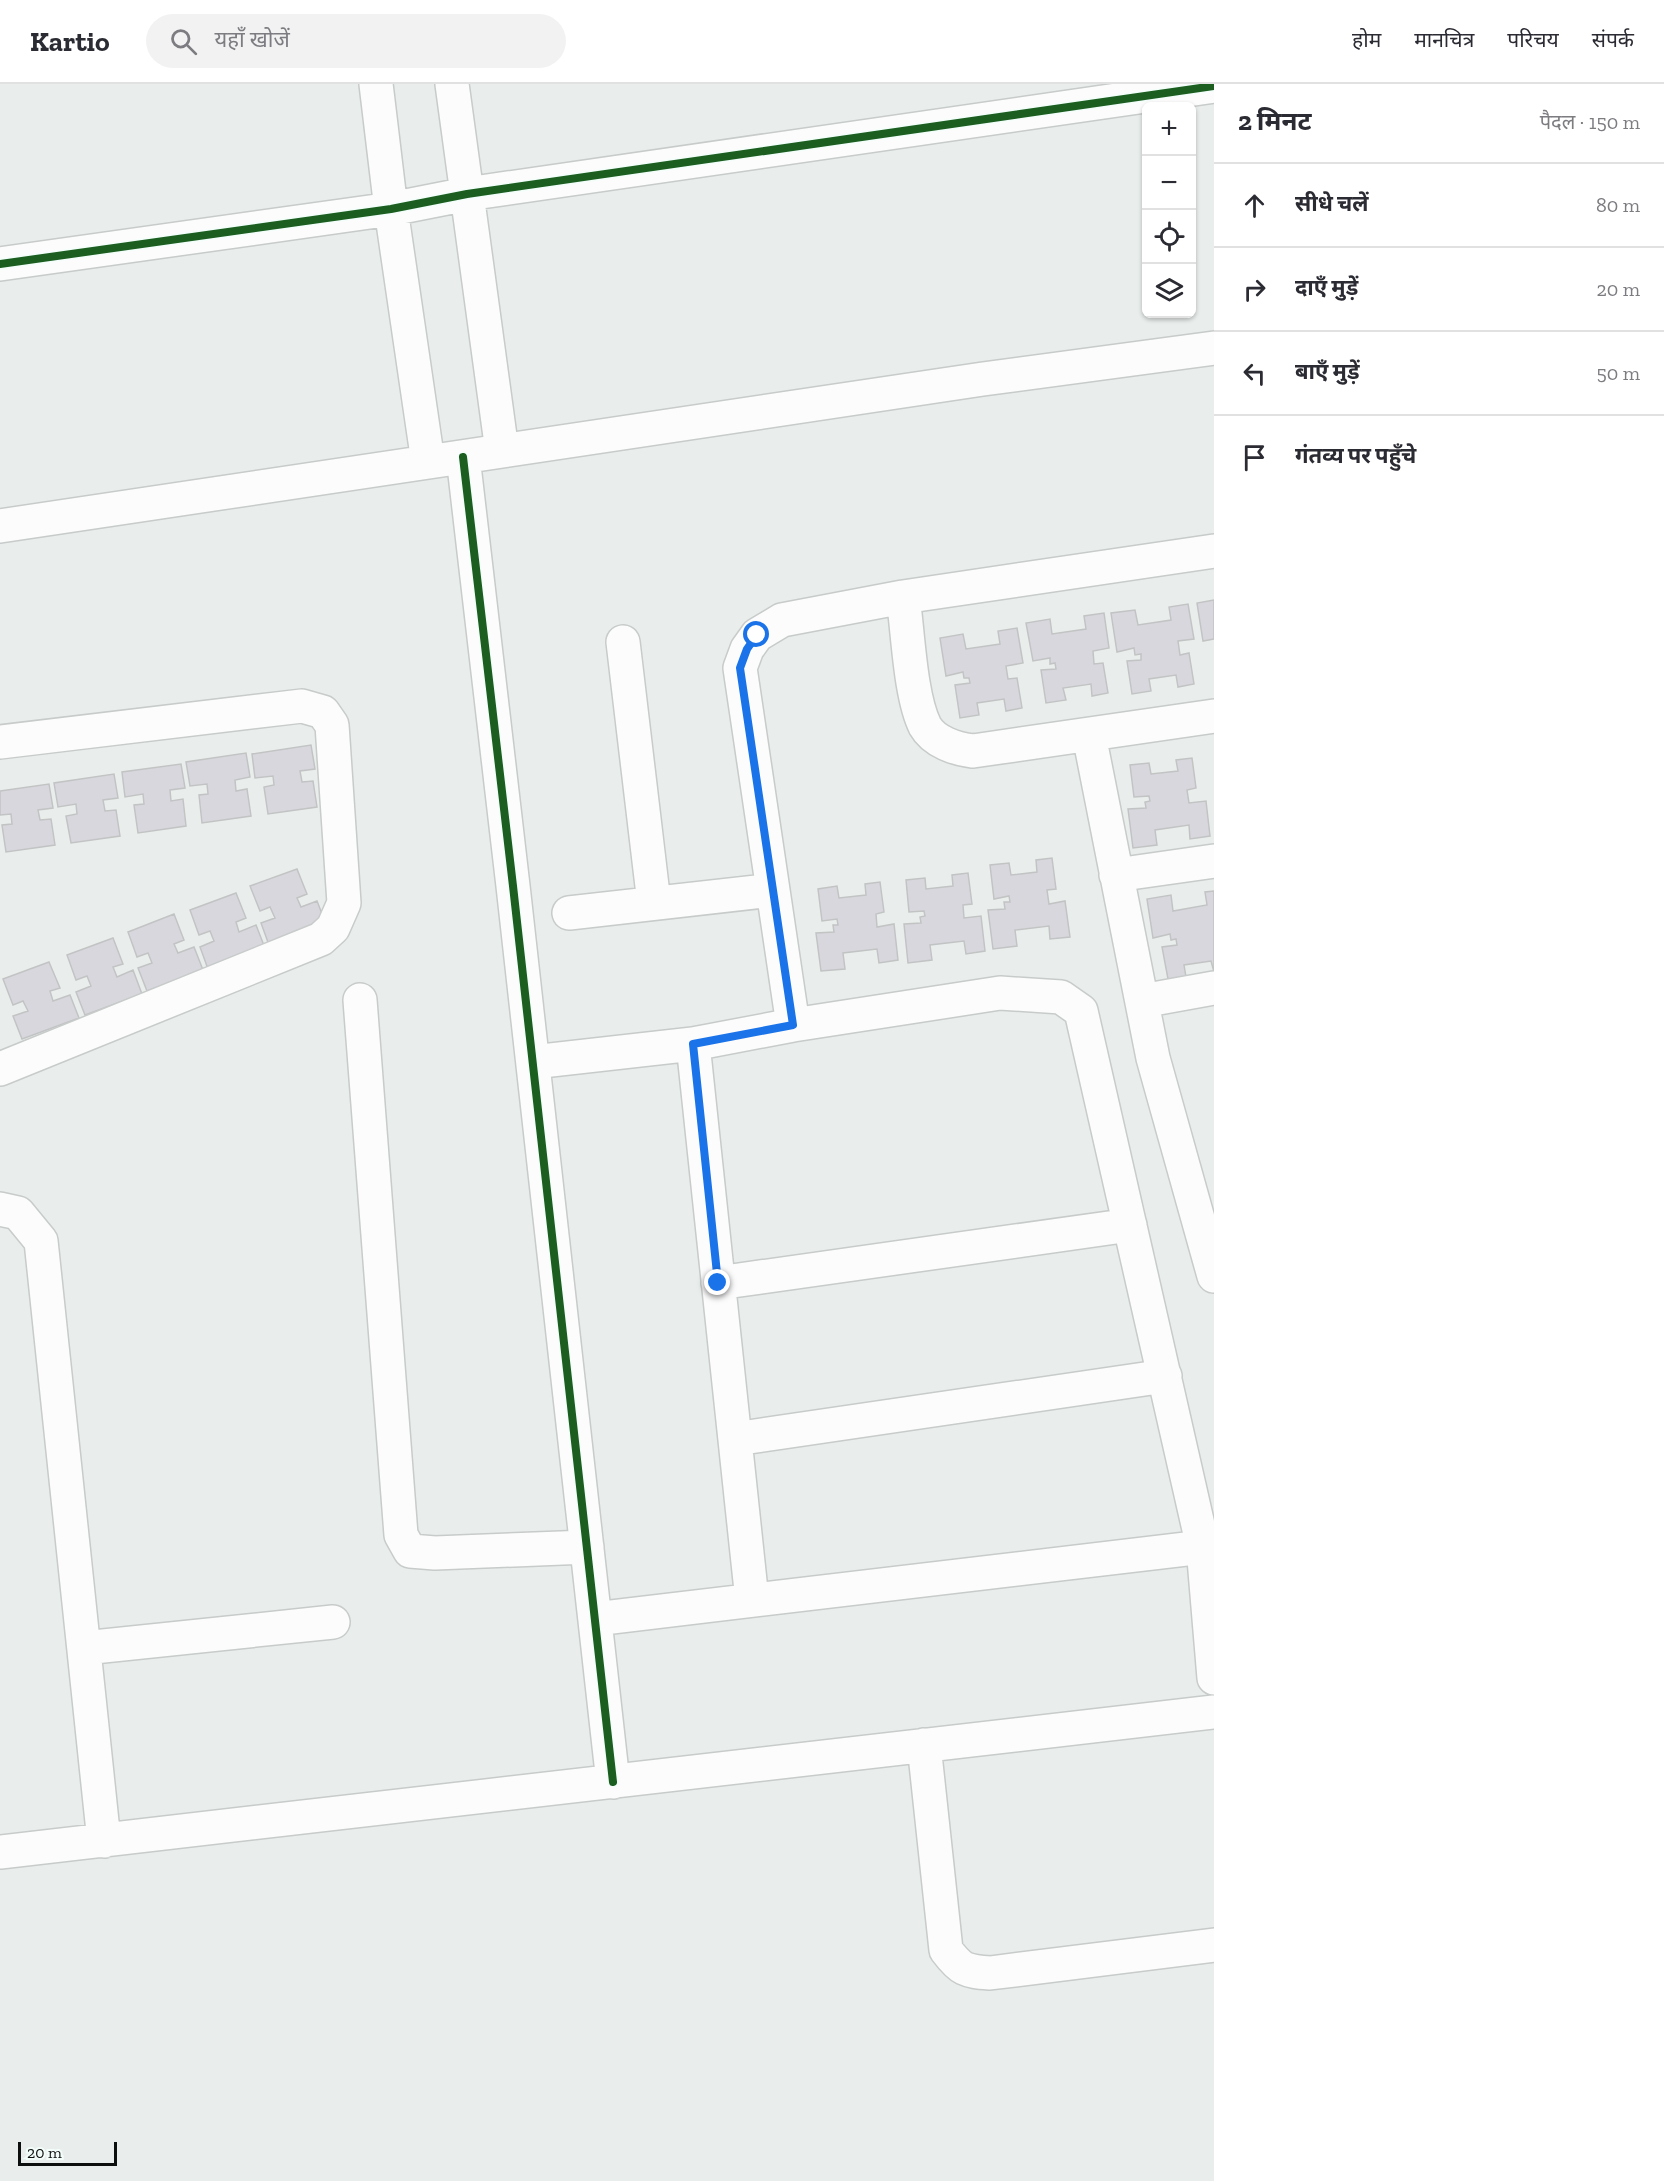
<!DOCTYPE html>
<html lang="hi">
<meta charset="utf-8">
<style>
body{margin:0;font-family:"Zilla Slab","Noto Sans Devanagari",serif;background:#f2f2f3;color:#2b2b33}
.controls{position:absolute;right:18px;top:18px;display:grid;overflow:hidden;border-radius:9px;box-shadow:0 2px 4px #0004}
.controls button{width:54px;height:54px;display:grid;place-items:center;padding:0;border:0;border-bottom:2px solid #e1e1e2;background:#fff;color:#2b2b33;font:30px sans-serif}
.scale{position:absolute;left:18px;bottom:15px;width:99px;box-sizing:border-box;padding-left:6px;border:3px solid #0c0f0e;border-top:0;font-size:16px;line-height:21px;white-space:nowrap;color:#0c0f0e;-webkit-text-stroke:4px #f3fefb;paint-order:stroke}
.stop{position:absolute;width:18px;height:18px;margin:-14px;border:4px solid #1a73e8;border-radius:50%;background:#fff}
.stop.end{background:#1a73e8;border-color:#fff;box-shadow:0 2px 6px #0008}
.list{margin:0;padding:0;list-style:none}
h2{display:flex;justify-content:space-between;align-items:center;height:78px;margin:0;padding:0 24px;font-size:26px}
h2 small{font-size:20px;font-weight:400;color:#7c7c81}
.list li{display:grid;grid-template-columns:39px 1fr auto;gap:18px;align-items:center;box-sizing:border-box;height:84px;padding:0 24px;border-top:2px solid #e1e1e2}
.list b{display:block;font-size:22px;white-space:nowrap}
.list em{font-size:20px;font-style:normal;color:#7c7c81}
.icon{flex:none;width:33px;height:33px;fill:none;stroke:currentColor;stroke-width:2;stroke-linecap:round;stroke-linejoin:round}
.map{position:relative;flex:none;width:1214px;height:2097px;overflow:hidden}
header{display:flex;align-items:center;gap:36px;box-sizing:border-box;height:84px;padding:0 30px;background:#fff;border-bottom:2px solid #e1e1e2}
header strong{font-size:28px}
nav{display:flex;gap:33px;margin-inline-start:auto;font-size:21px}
.search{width:420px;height:54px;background:#f2f2f3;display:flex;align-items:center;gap:15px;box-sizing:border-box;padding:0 21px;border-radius:33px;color:#7c7c81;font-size:22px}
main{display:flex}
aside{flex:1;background:#fff}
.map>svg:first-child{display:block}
</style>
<header>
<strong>Kartio</strong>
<div class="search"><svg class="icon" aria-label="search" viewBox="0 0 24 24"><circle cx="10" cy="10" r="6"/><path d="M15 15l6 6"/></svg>यहाँ खोजें</div>
<nav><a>होम</a><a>मानचित्र</a><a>परिचय</a><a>संपर्क</a></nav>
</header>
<main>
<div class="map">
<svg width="1214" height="2097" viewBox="0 0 1214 2097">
<rect width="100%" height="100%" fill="#e9eeec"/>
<!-- building -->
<path fill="#d8d7de" stroke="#c2c4c4" stroke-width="1.5" d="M1214,516V555L1203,557L1197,519Z
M1188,520L1194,555L1178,557L1180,571L1189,569L1194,600L1178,603L1176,591L1149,595L1151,607L1132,610L1127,577L1141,576V570L1135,571L1134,564L1117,568L1111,529L1135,526L1138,541L1171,536L1169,523Z
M1104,529L1109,564L1093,567L1094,580L1103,579L1108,609L1092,612L1091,600L1063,604L1066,616L1046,619L1041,586L1056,585L1055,579L1050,580V574L1033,577L1026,539L1050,535L1052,550L1086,545L1084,532Z
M1017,544L1023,579L1006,582L1008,595L1017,594L1022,624L1006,627L1004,615L977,619L979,631L960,634L955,601L970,599L969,594H964L963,588L946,592L940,554L963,550L966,565L1000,560L998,547Z
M311,661L315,685L300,687L302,698L313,697L317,723L268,730L264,703L274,701L273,692L255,694L252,670Z
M246,669L250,693L235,696L236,707L247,705L251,732L202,739L199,711L208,710L207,700L190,702L186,678Z
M1192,674L1196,704L1187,706L1189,719L1206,717L1210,752L1190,755L1189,741L1155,746L1157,761L1133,764L1128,725L1146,724L1145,718L1150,717L1149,712L1134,713L1130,681L1149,679L1151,690L1178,687L1176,676Z
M181,680L185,704L170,706L171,717L183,715L186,742L138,749L134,721L144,720L143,710L125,713L122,688Z
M114,690L118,714L103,716L105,727L116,726L120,752L71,759L66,732L77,730L76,720L58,723L54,699Z
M49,700L53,724L38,726L40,736L51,735L55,761L6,768L2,741L12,740L11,730L0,731V707Z
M1052,774L1056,805L1047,806L1049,820L1065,817L1070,853L1050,855L1049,842L1015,846L1017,862L993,865L988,826L1005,825L1004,818H1010L1009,812L994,815L990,781L1009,779L1011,791L1037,788L1036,776Z
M297,785L307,810L297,814L301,823L317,817L326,840L269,861L261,839L275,834L270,823L260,827L250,802Z
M968,789L972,820L963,821L964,834L981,832L985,867L966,870L964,857L930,861L932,876L908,879L904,840L921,839L920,833L925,832L924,827L909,828L906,796L925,794L926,805L953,802L952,791Z
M880,798L884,828L876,830L877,843L894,840L898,876L879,879L877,865L843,869L845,885L821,887L816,849L834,848L833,841H838L837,835L822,837L818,805L837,802L839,814L866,811L865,800Z
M1214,807V888L1211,877L1184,881L1186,893L1168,895L1162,863L1177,861L1176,855L1171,856L1170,850L1153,854L1147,815L1171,811L1173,827L1207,821L1205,808Z
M236,809L246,834L236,838L239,848L256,841L265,864L208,885L200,863L214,857L210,847L199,851L190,826Z
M174,830L184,856L174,860L178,869L194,863L203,886L147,907L138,884L152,879L148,869L137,873L128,848Z
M113,854L123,880L113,883L117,893L133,886L142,910L85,931L76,908L91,902L87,892L76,896L67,871Z
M49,878L60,904L50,907L53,917L70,911L79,934L22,955L13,932L28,927L23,917L13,921L3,895Z"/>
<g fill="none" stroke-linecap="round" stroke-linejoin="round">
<!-- street casing -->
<g stroke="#c7cbca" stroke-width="36">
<path id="street" d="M376,0L391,125L428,378
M452,0L502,367
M0,180L391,125L467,110L1214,2
M463,373L513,802L613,1698
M0,442L983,295L1214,264
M903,513C908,548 910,612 925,642C934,658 956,665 973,667L1214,632
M623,558L654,819
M1089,651L1153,974L1214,1192
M0,658L302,622L323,628L332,641L344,819L333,844L321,855L0,985
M1116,791L1214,777
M569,829L773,806
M360,916L401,1451L410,1467L435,1469L587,1463
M1142,917L1214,904
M793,941L1000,909L1061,913L1081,927L1203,1463
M693,960L793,941L740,584L747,565L757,551L782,536L903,513L1214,467
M533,978L693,960L752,1516
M0,1125L18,1129L41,1157L104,1757
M718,1199L1130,1141
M735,1355L1165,1292
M595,1535L1203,1463L1214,1594
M84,1564L333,1538
M924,1661L946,1866C961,1886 965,1887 990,1889L1214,1861
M0,1768L1214,1628"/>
</g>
<!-- street -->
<use href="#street" stroke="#fcfcfc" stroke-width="33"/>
<!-- cycleway casing -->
<g stroke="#f3fefb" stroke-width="11">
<path id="cycleway" d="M0,180L391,125L467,110L1214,2
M463,373L513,802L613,1698"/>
</g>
<!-- cycleway -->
<use href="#cycleway" stroke="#1b5e20" stroke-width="8"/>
</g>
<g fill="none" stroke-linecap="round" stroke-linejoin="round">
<!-- route -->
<path stroke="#1a73e8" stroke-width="8" d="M718,1199L693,960L793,941L740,584L747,565L757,551"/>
</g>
</svg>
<div class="controls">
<button>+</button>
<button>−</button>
<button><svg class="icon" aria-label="locate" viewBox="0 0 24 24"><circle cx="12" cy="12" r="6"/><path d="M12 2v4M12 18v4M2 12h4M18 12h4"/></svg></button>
<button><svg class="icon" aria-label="layers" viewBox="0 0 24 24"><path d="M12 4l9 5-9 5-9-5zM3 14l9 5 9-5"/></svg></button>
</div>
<div class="scale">20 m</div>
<div class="stop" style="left:757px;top:551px"></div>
<div class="stop end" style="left:718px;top:1199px"></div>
</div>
<aside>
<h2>2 मिनट<small>पैदल · 150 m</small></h2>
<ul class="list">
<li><svg class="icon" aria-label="ahead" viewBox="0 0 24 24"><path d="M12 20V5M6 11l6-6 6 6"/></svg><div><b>सीधे चलें</b></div><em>80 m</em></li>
<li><svg class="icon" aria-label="right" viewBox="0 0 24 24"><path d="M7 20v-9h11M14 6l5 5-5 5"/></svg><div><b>दाएँ मुड़ें</b></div><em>20 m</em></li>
<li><svg class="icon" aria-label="left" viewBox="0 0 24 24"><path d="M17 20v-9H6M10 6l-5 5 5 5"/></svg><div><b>बाएँ मुड़ें</b></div><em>50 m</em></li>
<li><svg class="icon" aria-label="arrive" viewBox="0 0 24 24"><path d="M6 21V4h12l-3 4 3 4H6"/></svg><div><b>गंतव्य पर पहुँचे</b></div></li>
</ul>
</aside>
</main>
